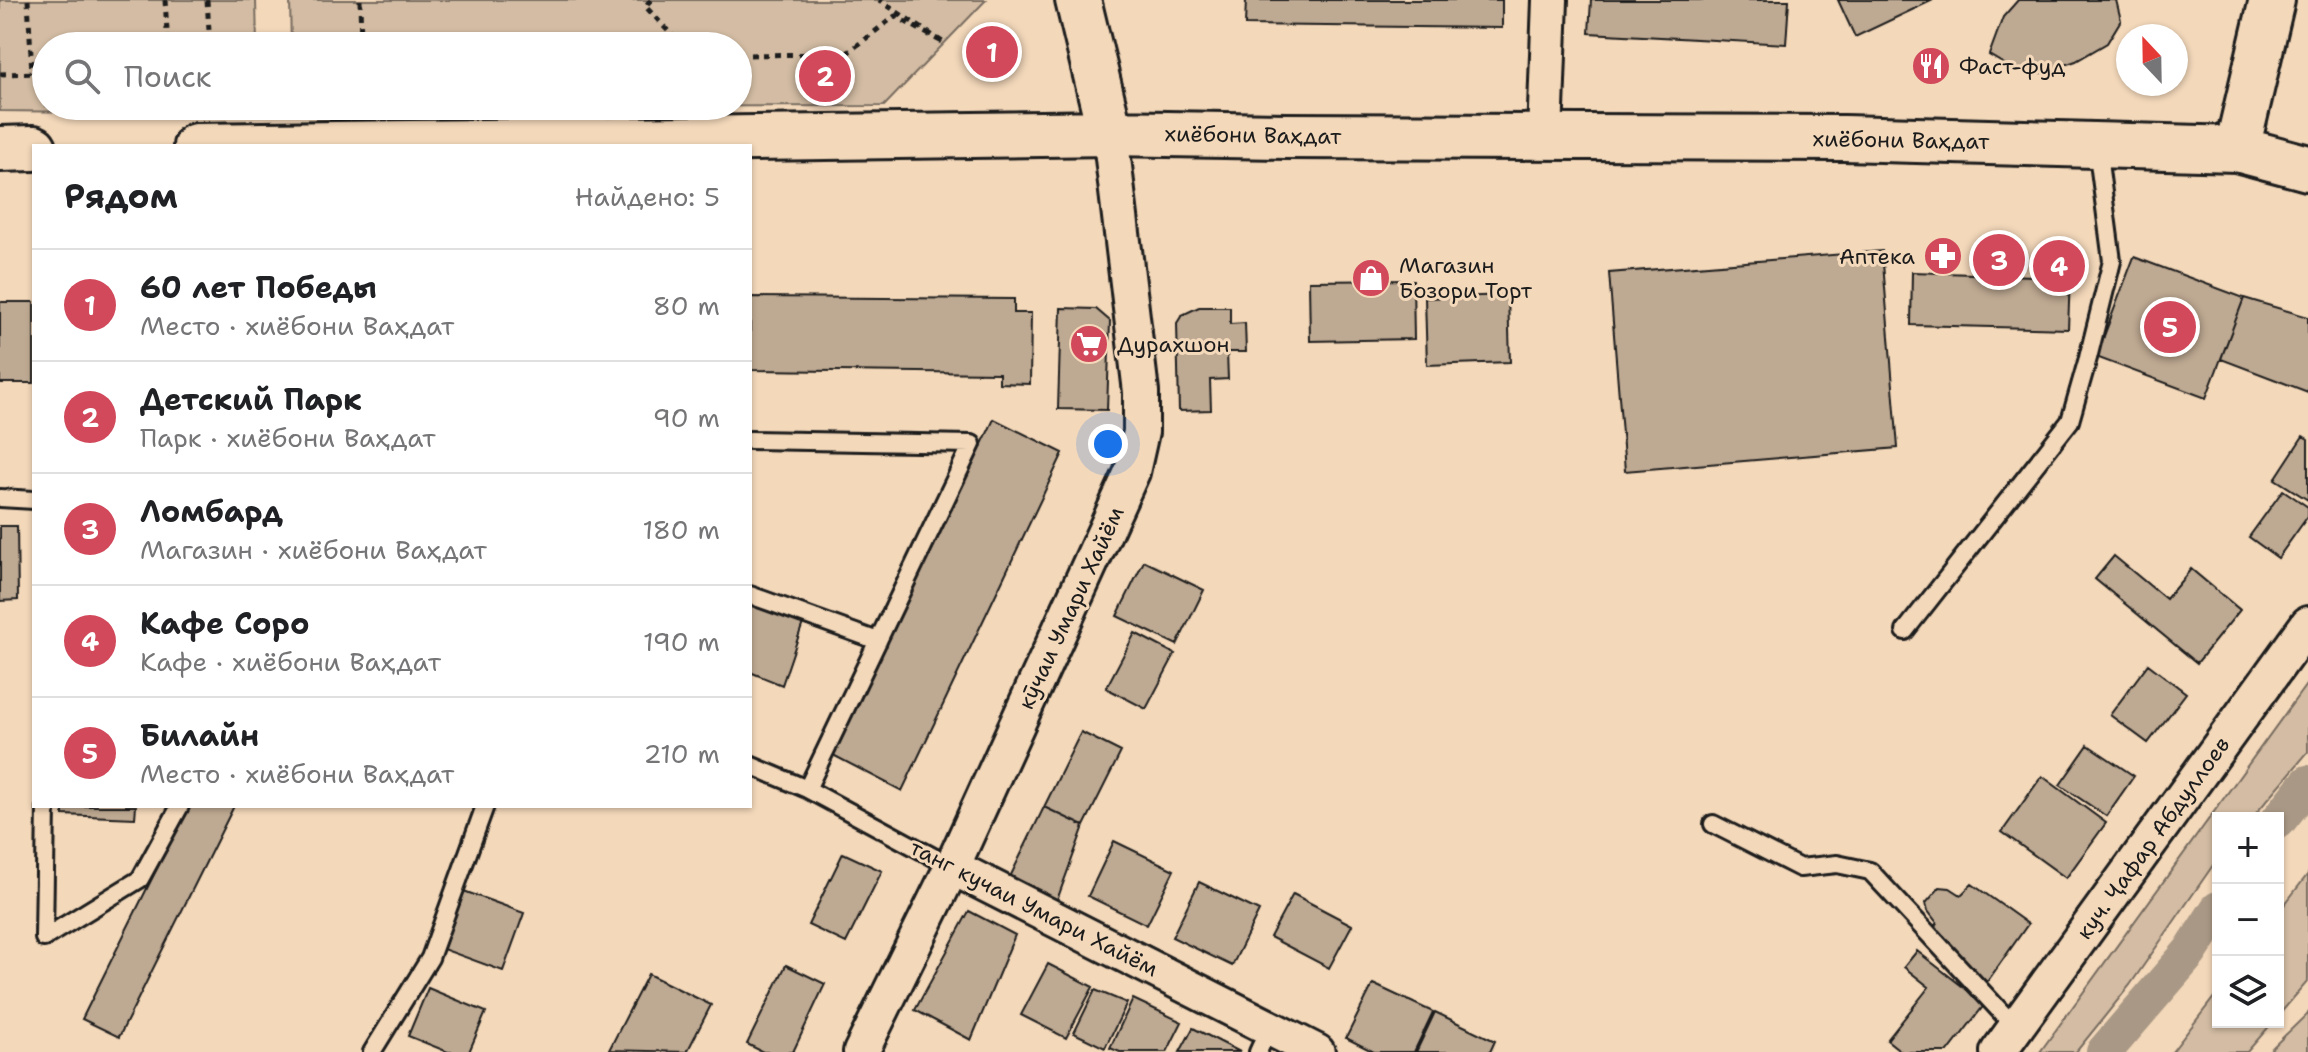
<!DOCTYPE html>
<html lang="ru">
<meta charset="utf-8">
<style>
body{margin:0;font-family:"Shantell Sans",sans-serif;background:#f6f6f6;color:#202124}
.controls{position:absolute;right:24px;bottom:24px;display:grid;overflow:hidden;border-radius:0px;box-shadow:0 2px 6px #0004}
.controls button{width:72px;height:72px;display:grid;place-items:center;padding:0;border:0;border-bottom:2px solid #e0e0e0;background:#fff;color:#202124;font:40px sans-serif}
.compass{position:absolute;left:2116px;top:24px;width:72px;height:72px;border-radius:50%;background:#fff;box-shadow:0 2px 6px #0004;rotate:338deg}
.you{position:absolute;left:1108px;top:444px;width:28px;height:28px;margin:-20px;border:6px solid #fff;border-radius:50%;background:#1a73e8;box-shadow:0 0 0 12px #1a73e833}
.badge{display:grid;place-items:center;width:52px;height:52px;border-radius:50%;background:#d1495b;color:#fff;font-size:26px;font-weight:700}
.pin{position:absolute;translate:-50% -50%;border:4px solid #fff;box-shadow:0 2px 8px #0006}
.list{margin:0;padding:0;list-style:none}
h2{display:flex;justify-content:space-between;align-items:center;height:104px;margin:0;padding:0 32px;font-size:34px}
h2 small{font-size:26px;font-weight:400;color:#757577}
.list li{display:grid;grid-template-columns:52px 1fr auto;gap:24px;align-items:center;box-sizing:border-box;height:112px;padding:0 32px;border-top:2px solid #e0e0e0}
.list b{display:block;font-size:30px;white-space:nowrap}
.list p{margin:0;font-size:26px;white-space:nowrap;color:#757577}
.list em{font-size:26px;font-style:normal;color:#757577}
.icon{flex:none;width:44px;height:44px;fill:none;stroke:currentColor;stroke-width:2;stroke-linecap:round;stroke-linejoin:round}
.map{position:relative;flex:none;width:2308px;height:1052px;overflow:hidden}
.search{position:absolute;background:#fff;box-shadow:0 2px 6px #0004;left:32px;top:32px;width:720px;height:88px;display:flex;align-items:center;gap:20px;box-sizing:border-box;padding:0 28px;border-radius:44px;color:#757577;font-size:30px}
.panel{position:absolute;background:#fff;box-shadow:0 2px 6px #0004;left:32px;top:144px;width:720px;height:664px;border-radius:0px}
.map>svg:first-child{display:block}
</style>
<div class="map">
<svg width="2308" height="1052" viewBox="0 0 2308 1052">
<rect width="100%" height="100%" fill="#f3d8ba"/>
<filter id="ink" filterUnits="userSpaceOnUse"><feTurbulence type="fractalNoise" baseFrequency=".0125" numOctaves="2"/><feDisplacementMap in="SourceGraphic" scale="16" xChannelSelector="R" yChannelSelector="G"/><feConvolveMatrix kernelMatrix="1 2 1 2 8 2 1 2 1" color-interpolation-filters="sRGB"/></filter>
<g filter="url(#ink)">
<!-- green -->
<path fill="#d3bca3" stroke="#786c60" stroke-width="2" d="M0,0H256L257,46H46V106H257V114L0,111Z
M290,0H986L884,106L292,107L738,106V46H291Z
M2308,682V752L2252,818H2218V858L2130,985L2076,1052H2040Z
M2308,874V981L2278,1016V913Z
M2218,992V1022H2273L2247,1052H2172Z
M2308,1013V1052H2268Z"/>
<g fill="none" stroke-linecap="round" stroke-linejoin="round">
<!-- canal -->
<path stroke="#a99885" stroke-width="36" d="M2278,821L2308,783
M2104,1052L2190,952L2218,909"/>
</g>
<!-- building -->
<path fill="#bea992" stroke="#1c1c1c" stroke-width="2" d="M1246,0H1502V28L1245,25Z
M1591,0H1789L1786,44L1589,33Z
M1838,0H1933L1855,37Z
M2018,0H2116L2121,20L2107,43L2076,61L2041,73L2011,68L1989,55L2003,17Z
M1882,251L1898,448L1625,471L1609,273Z
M2134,257L2244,298L2206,398L2096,357Z
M1912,272L2070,277L2068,329L1911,325Z
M1413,280L1414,339L1310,341L1309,281Z
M1508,295L1510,362L1427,365L1425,298Z
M750,297L1014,299V313H1031L1030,384L999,383V373L750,370Z
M2244,298L2308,317V392L2221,359Z
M0,302H34V383H0Z
M1199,307H1230V324L1245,323L1246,352H1227L1228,379L1210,380L1211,410L1179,411L1177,323L1182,315Z
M1061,308L1096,309L1110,321L1107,410L1058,409Z
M994,419L1063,453L902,791L833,755Z
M2303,436L2308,439V500L2275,479Z
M2283,490L2308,507V516L2278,558L2249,537Z
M0,526H17L18,600L0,601Z
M2114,556L2166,599L2191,569L2240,610L2197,663L2095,579Z
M1144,561L1204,590L1177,645L1117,616Z
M750,600L804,620L782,685L750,672Z
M1135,633L1175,654L1146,709L1106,688Z
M2148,664L2186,693L2148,743L2110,715Z
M1081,732L1121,752L1084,826L1044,807Z
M2088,745L2134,776L2106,816L2060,785Z
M2042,776L2106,823L2066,878L2002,832Z
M63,806H136L135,818L63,815Z
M188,806H234L119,1037L82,1019Z
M1044,807L1084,826L1057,900L1010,877Z
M1114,841L1174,870L1147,925L1088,896Z
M843,853L882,871L846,943L808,925Z
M1199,882L1259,911L1232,966L1172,937Z
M1972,884L2028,924L1987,982L1928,932L1937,923L1928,911L1926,903L1940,887L1950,888L1961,895Z
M461,890L524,913L503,971L440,948Z
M1293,894L1352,925L1329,968L1270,937Z
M969,911L1015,935L971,1040L915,1010Z
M1917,951L1985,1004L1948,1052H1902L1887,1040L1929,987L1904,967Z
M1048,964L1093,987L1066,1038L1021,1015Z
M786,965L825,984L793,1052H763L747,1044Z
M648,974L711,1005L687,1052L609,1050Z
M1373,984L1433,1012L1414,1052H1374L1346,1038Z
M428,988L486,1012L469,1052H448L408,1036Z
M1095,990L1127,1003L1105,1048L1074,1033Z
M1133,999L1182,1022L1167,1052H1120L1110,1048Z
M1435,1012L1495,1041L1490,1052H1416Z
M1193,1028L1240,1052H1180Z"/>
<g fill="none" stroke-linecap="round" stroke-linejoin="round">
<!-- lane casing -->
<g stroke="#1c1c1c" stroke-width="22">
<path id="lane" d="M750,440L972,444L807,789
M0,498L34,500
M750,595L878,641
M1905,631L2070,421L2088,358L2112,261L2097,147
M750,765L807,789L952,867
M1713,824L1800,868L1837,864L1870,871L2015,1027
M44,938L140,879L180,806
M44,938L46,806
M372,1052L430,958L485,806
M1258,1052L1269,1028"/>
</g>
<!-- street casing -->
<g stroke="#1c1c1c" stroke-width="40">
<path id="street" d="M1545,136L1550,0
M952,867L1317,1052
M861,1052L952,867L1132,472L1141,432V392L1110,133
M1998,1052L2308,624"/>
</g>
<!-- secondary casing -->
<g stroke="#1c1c1c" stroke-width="50">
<path id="secondary" d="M1078,0L1110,133
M196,146L1110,133L1285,136L1844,138L2237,149L2308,168
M0,149L34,148
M2237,149L2272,0"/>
</g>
<!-- path -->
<path stroke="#1c1c1c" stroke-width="5" stroke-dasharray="6 6" stroke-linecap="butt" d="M28,0L32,73
M165,0L168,46
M207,0L210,46
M360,0L361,46
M651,0L645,6L682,46
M738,55L846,54L895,16L944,43L879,0
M0,74L46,73"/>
<!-- lane -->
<use href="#lane" stroke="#f3d8ba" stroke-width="16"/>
<!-- street -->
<use href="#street" stroke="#f3d8ba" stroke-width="34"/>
<!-- secondary -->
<use href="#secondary" stroke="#f3d8ba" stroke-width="44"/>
</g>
</g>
<!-- icons -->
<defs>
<g id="restaurant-disc" transform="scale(2)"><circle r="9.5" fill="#d1495b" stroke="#f3d8ba"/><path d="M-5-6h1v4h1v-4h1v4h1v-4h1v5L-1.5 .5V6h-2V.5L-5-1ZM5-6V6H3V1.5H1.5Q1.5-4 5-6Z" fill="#fff"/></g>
<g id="pharmacy-disc" transform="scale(2)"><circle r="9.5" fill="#d1495b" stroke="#f3d8ba"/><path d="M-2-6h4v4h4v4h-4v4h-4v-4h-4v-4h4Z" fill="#fff"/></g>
<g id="shop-disc" transform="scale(2)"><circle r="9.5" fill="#d1495b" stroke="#f3d8ba"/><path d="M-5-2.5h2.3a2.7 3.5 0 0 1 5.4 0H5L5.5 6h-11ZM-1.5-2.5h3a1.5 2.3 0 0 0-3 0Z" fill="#fff"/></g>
<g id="supermarket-disc" transform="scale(2)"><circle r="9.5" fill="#d1495b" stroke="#f3d8ba"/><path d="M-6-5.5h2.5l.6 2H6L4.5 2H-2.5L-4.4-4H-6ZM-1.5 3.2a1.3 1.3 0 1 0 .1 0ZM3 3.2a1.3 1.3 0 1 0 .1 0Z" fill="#fff"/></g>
</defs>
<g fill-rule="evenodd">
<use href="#restaurant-disc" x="1931" y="66"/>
<use href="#pharmacy-disc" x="1943" y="256"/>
<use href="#shop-disc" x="1371" y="278"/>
<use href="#supermarket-disc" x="1089" y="344"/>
</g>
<g text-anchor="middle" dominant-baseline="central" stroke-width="6" stroke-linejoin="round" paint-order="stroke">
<!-- poi labels -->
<g font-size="22" fill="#1c1c1c" stroke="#f3d8ba" text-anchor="start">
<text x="1959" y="66">Фаст-фуд</text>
<text x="1915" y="256" text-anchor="end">Аптека</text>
<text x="1399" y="265">Магазин<tspan x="1399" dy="25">Бозори Торт</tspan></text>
<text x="1117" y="344">Дурахшон</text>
</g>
<!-- street labels -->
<g font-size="22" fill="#1c1c1c" stroke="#f3d8ba">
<text transform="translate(1253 135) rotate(1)">хиёбони Ваҳдат</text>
<text transform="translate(1901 140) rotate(1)">хиёбони Ваҳдат</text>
<text transform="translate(1071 608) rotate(-65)">кӯчаи Умари Хайём</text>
<text transform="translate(2153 838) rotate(-54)">куч. Ҷафар Абдуллоев</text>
<text transform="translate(1034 908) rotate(27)">танг кучаи Умари Хайём</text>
</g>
</g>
</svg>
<div class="controls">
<button>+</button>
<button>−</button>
<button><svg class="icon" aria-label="layers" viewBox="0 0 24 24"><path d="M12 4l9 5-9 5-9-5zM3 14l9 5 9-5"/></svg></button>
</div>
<svg class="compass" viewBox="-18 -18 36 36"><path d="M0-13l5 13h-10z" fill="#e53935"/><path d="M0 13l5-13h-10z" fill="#757577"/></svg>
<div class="you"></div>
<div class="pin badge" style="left:992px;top:52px">1</div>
<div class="pin badge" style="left:825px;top:76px">2</div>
<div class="pin badge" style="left:1999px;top:260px">3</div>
<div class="pin badge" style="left:2059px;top:266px">4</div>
<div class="pin badge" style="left:2170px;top:327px">5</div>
<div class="search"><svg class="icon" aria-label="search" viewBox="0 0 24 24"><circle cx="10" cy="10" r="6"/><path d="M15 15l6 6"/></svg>Поиск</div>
<section class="panel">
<h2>Рядом<small>Найдено: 5</small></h2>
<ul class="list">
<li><span class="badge">1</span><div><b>60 лет Победы</b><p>Место · хиёбони Ваҳдат</p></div><em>80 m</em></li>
<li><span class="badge">2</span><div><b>Детский Парк</b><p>Парк · хиёбони Ваҳдат</p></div><em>90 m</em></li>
<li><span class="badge">3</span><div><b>Ломбард</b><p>Магазин · хиёбони Ваҳдат</p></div><em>180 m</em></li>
<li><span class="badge">4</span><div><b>Кафе Соро</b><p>Кафе · хиёбони Ваҳдат</p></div><em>190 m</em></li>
<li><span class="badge">5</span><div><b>Билайн</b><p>Место · хиёбони Ваҳдат</p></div><em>210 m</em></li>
</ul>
</section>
</div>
